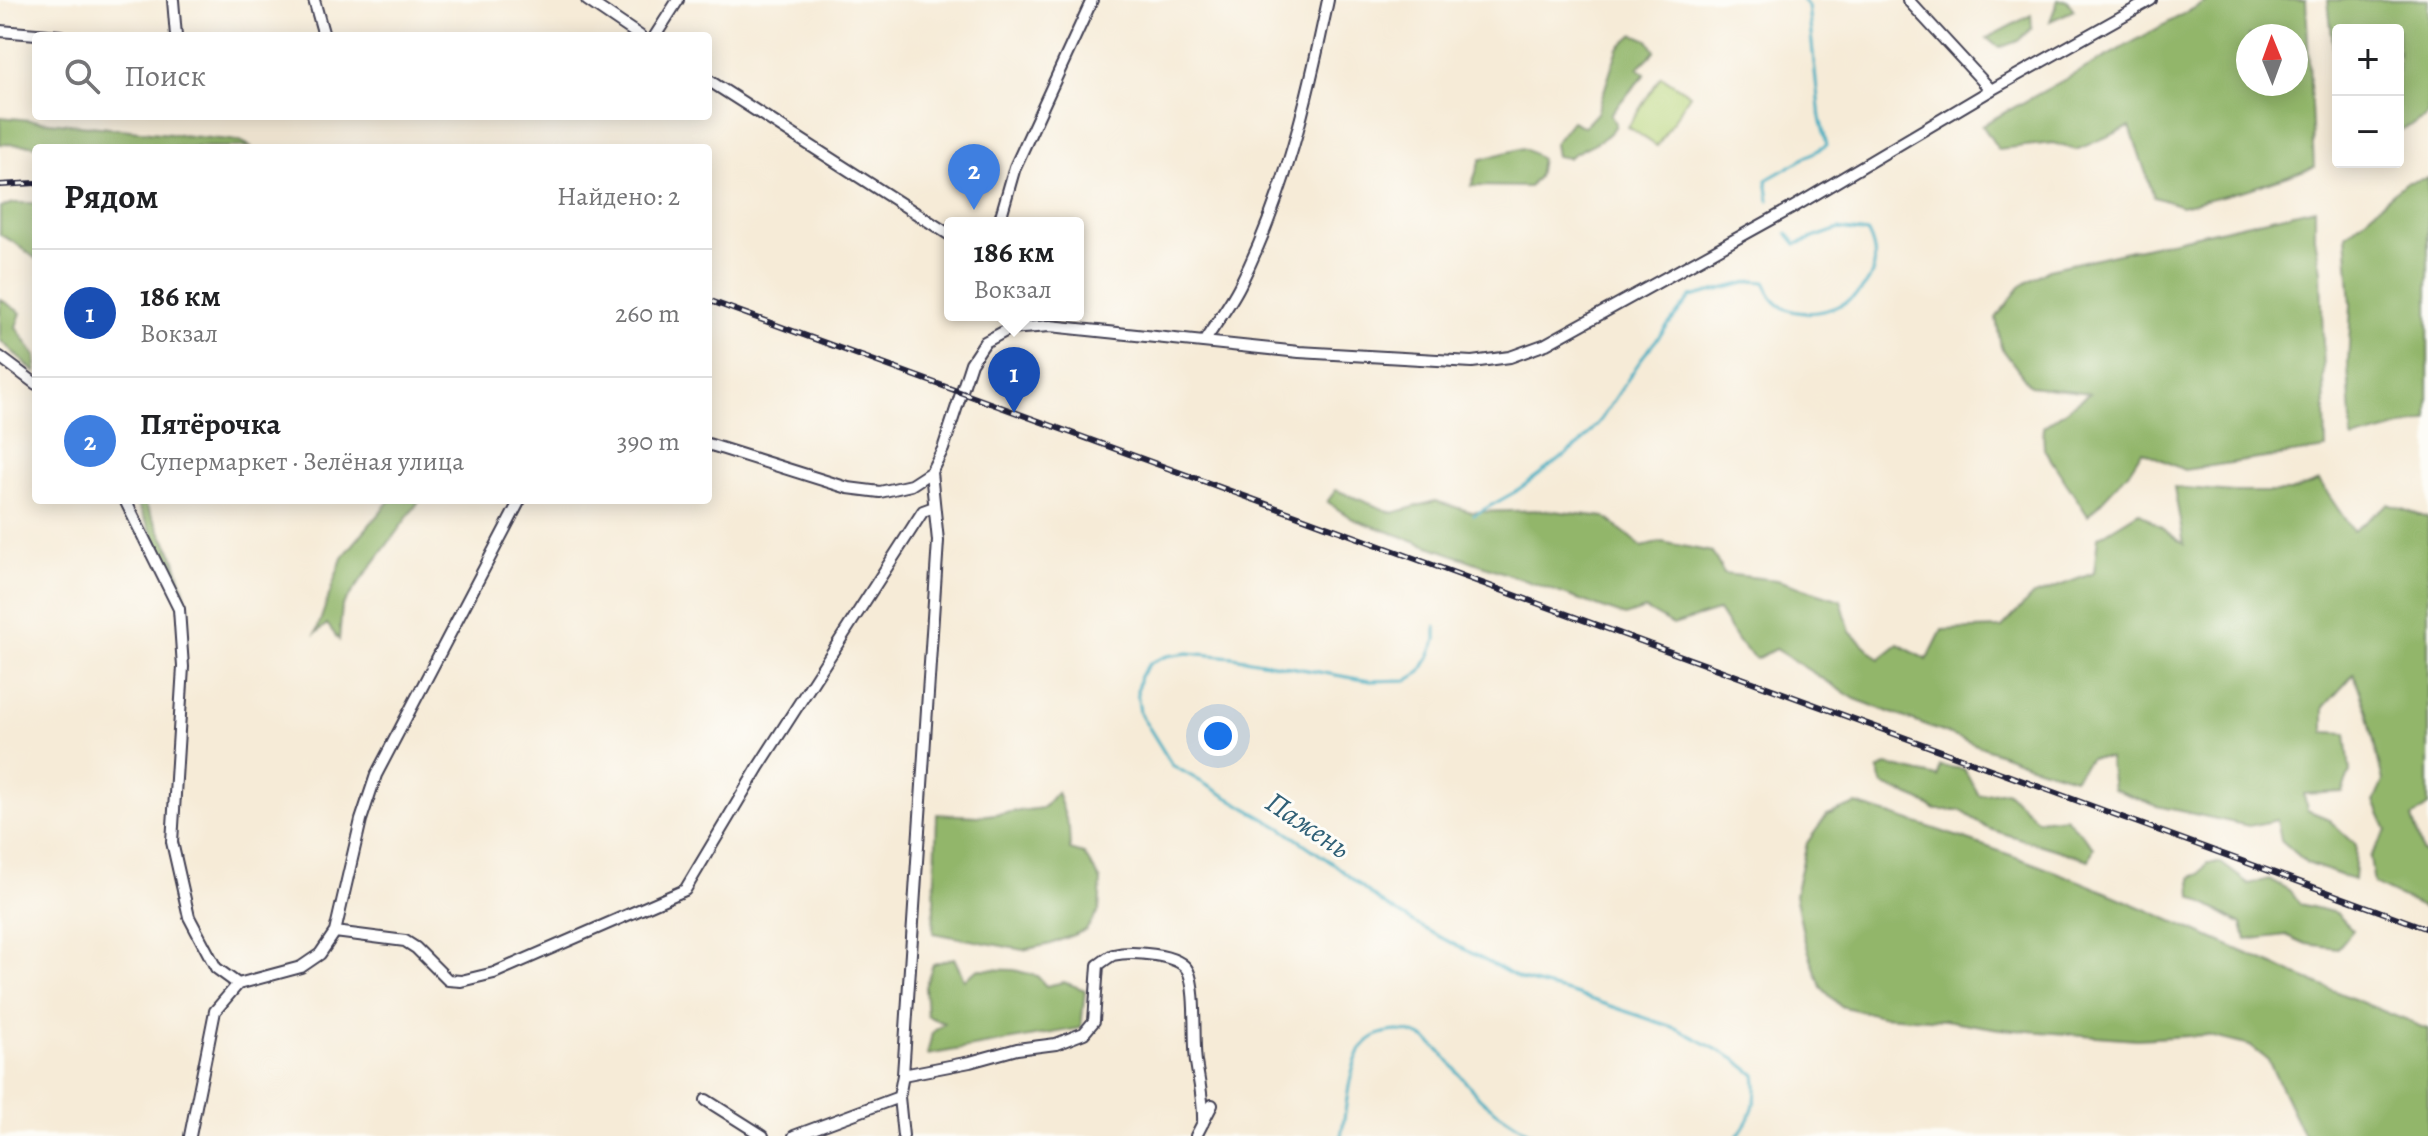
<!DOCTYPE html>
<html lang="ru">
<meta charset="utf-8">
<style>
body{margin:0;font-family:Alegreya,serif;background:#f2f2f2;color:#202124}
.controls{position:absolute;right:24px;top:24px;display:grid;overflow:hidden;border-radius:8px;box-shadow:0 4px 20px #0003}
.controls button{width:72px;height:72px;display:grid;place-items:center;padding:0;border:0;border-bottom:2px solid #e0e0e0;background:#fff;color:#202124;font:40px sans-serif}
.compass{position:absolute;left:2236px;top:24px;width:72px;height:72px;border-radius:50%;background:#fff;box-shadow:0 4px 20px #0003;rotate:359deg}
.you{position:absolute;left:1218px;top:736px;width:28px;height:28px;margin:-20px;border:6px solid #fff;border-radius:50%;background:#1a73e8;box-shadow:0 0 0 12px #1a73e833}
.badge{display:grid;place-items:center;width:52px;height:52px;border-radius:50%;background:#c8321e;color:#fff;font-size:26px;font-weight:700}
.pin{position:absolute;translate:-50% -66px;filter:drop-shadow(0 2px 4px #0008)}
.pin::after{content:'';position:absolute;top:42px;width:28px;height:24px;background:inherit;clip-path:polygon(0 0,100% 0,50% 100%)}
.popup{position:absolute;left:944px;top:217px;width:140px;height:104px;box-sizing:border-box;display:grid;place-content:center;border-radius:8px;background:#fff;filter:drop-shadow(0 2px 6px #0005);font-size:26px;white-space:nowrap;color:#757577}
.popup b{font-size:30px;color:#202124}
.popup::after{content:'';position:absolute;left:50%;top:100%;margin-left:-16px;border:16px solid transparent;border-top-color:#fff}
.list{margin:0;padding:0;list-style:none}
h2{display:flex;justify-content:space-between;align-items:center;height:104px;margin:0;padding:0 32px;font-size:34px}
h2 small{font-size:26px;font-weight:400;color:#757577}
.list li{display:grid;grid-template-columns:52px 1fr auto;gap:24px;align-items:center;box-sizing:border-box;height:128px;padding:0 32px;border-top:2px solid #e0e0e0}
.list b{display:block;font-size:30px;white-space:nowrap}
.list p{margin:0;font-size:26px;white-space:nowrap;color:#757577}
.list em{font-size:26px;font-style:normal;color:#757577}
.icon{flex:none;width:44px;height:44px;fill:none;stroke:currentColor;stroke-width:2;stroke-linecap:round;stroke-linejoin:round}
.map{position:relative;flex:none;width:2428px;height:1136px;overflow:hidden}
.search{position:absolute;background:#fff;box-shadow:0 4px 20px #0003;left:32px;top:32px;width:680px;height:88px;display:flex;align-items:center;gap:20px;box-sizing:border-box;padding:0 28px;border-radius:8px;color:#757577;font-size:30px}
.panel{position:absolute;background:#fff;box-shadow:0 4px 20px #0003;left:32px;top:144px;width:680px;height:360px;border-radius:8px}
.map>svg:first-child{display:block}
</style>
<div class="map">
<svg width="2428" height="1136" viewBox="0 0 2428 1136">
<rect width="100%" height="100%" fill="#fdfcf7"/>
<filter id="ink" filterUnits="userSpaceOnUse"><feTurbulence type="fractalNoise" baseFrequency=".0125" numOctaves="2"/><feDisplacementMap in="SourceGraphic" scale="16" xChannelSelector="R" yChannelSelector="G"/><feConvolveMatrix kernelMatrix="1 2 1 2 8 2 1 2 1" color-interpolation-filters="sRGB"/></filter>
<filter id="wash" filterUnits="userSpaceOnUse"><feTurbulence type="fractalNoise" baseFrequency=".006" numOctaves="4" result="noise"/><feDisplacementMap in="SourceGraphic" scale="32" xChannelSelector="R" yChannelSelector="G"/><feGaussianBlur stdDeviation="1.8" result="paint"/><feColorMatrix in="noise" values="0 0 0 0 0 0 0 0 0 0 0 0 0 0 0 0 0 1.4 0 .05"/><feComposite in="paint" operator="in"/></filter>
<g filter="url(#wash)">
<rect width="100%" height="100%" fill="#f6ebd7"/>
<!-- green -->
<path fill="#b8d57b" stroke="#6d7c5b" stroke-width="2" d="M1661,76L1690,95L1657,146L1628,127Z"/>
<!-- forest -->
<path fill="#92b66b" stroke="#5a6c53" stroke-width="2" fill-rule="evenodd" d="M2058,0H2067L2074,10L2050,21Z
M2209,0H2306L2314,167L2249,189L2182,206L2154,197L2130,127L2076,150L2053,143L1998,149L1982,125ZM2248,36H2296V84H2248Z
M2328,0H2428V113L2425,118L2398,132V30H2338V90Z
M2031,15L2032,28L2018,41L1999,48L1987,38Z
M1634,34L1648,40L1655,51L1638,68L1645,74L1610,114L1616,125C1607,142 1583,146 1568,158L1556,156L1554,144L1572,121L1584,127L1597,113L1618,48Z
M0,117L240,141L252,147L45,148L31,145L0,144Z
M1523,148L1541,158L1538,177L1529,187L1471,186L1481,159Z
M2428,178V420L2352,440L2348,365L2351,305L2346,235L2405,183Z
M14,203H36V259L14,242L0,235V207Z
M2315,208V238L2321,271L2326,449L2184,470L2142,451L2128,473L2088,516L2044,449L2043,427L2090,393L2030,386L2001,347L1996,318L2020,287L2049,269Z
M0,299L21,313L16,327L36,357V373L0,340Z
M2319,481L2353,531L2388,504L2428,518V806L2412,818L2422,851L2428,854V910L2374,884L2370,857L2387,830L2374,802L2383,781L2367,712L2354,674L2324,707V732L2346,733L2350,772L2342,792L2304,794L2307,810L2327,818L2356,845L2354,880L2307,863L2281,840L2277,820L2249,826L2157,806L2113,789L2109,758H2090L2074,778L2030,765L1855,699L1775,649L1756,659L1738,642L1718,611L1673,625L1645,609L1625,616L1353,519L1327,502L1336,490L1393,513L1435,501L1472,512L1545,510L1605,517L1642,547L1662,542L1712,552L1724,574L1777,580L1841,600L1850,632L1879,659L1898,644L1927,660L1942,630L2002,628L2032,596L2094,573L2098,537L2139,512L2184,544L2174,487L2233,492H2290Z
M135,500H143L174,557L186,598Z
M390,500H420L342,606L339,640L327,624L316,633L342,558Z
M1886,765L1938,777L1940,766L1964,769L1979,795L2006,791L2038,820L2065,817L2094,847L2089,860L1989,829L1960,810H1936L1919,800L1883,785L1878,771Z
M1057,792L1069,828L1070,850L1084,854L1101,881L1099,911L1086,930L1051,944L1023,950L933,933L937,814L979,816L1043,808Z
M1856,804C1941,830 2026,858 2108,893C2215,939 2320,987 2428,1029V1136H2304L2268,1060L2250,1046L2206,1035L2137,1039L2000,1029L1945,1020L1881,1016L1840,1006L1821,987L1804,938L1795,895L1807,843L1827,815Z
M2207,863H2221L2249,884L2269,879L2289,890L2300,904L2336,913L2353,930L2338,948L2306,944L2286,935L2246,940L2242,924L2192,897L2191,877L2200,874Z
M954,958L964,979L979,969L1014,970L1037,976L1046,986L1064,982L1085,990L1081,1028L927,1055L932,1033L944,1023L927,1016L925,987L933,964Z"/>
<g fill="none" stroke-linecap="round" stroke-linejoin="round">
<!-- stream -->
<path stroke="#41acc0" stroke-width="3" d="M1769,200L1766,180L1827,145L1820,118L1808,6L1802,0
M1474,515L1515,492L1580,444L1600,421L1644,355L1691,297L1753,281L1765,282C1768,287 1770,295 1773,299C1801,334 1901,298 1868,233L1839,229L1796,244L1787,233
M1436,626V640L1430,655L1421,672L1408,680L1370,681L1233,657L1188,653L1167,656L1150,663L1140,676L1137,691L1140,713L1172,765L1281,828L1335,865L1383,904L1414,923L1522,980L1572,993L1678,1029L1735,1059L1755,1075C1759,1099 1752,1117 1737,1136
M1341,1136C1347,1109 1347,1076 1360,1051C1367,1039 1376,1034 1389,1032C1435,1023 1456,1078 1484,1102C1500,1114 1518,1127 1536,1136"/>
</g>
</g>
<g filter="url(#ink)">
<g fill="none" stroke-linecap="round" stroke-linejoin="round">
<!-- minor casing -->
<g stroke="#424052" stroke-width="14">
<path id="minor" d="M173,0L176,36
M314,0L324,36
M587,0L640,36
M1908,0L1991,90
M0,31L61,36
M655,36L678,0
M708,80L950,235
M999,223L1015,167L1092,0
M1005,315L1009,329
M1204,342C1216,323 1230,305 1240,285C1285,196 1308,97 1328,0
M0,357L36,384
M708,444L848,488L880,492L911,485L931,472L943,449L971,363L985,342L1009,329L1050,326L1299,352L1472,362L1510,357L1546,344L1792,208L1991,90L2151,0
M125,500L179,609L183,667L172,842L189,917L216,968L238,984
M335,932L405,941L416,948L448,980L461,981L494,973L685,890L759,766L923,511L934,507
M903,1075L970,1062L1017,1049L1056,1044L1084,1033L1094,1021L1098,965C1103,962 1108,957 1113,955C1130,951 1179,953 1188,971C1197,989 1193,1039 1196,1062C1199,1083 1204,1101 1203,1123
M706,1100L763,1136
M190,1136L215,1011L238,984L301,967L320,954L335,932L361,820L376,775L520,500
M794,1136L899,1097
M903,1136L899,1097L903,1075L938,541L931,472
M1196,1136L1212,1105"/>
</g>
<!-- minor -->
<use href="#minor" stroke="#fff" stroke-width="10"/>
<!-- rail casing -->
<g stroke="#22223b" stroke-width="6">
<path id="rail" d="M0,185L36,183
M708,300L2428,929"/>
</g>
<!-- rail -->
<use href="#rail" stroke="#fdfcf7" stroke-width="3" stroke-dasharray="9" stroke-linecap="butt"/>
</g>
</g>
<g text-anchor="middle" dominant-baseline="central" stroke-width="6" stroke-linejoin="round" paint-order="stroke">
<!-- water labels -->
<g font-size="30" font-style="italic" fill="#306077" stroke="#fdfcf7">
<text transform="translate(1308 825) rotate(34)">Пажень</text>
</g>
</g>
</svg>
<div class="controls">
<button>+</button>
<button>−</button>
</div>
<svg class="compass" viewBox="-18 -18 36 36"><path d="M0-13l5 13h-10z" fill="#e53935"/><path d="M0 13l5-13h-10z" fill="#757577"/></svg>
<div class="you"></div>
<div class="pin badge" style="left:1014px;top:413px;background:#1a4fb4">1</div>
<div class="popup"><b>186 км</b>Вокзал</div>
<div class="pin badge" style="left:974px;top:210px;background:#3f7fe0">2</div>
<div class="search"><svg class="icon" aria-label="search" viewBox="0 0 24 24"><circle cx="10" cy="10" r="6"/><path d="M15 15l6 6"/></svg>Поиск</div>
<section class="panel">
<h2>Рядом<small>Найдено: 2</small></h2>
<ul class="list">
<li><span class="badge" style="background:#1a4fb4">1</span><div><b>186 км</b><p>Вокзал</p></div><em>260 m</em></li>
<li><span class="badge" style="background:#3f7fe0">2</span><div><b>Пятёрочка</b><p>Супермаркет · Зелёная улица</p></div><em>390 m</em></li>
</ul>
</section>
</div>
